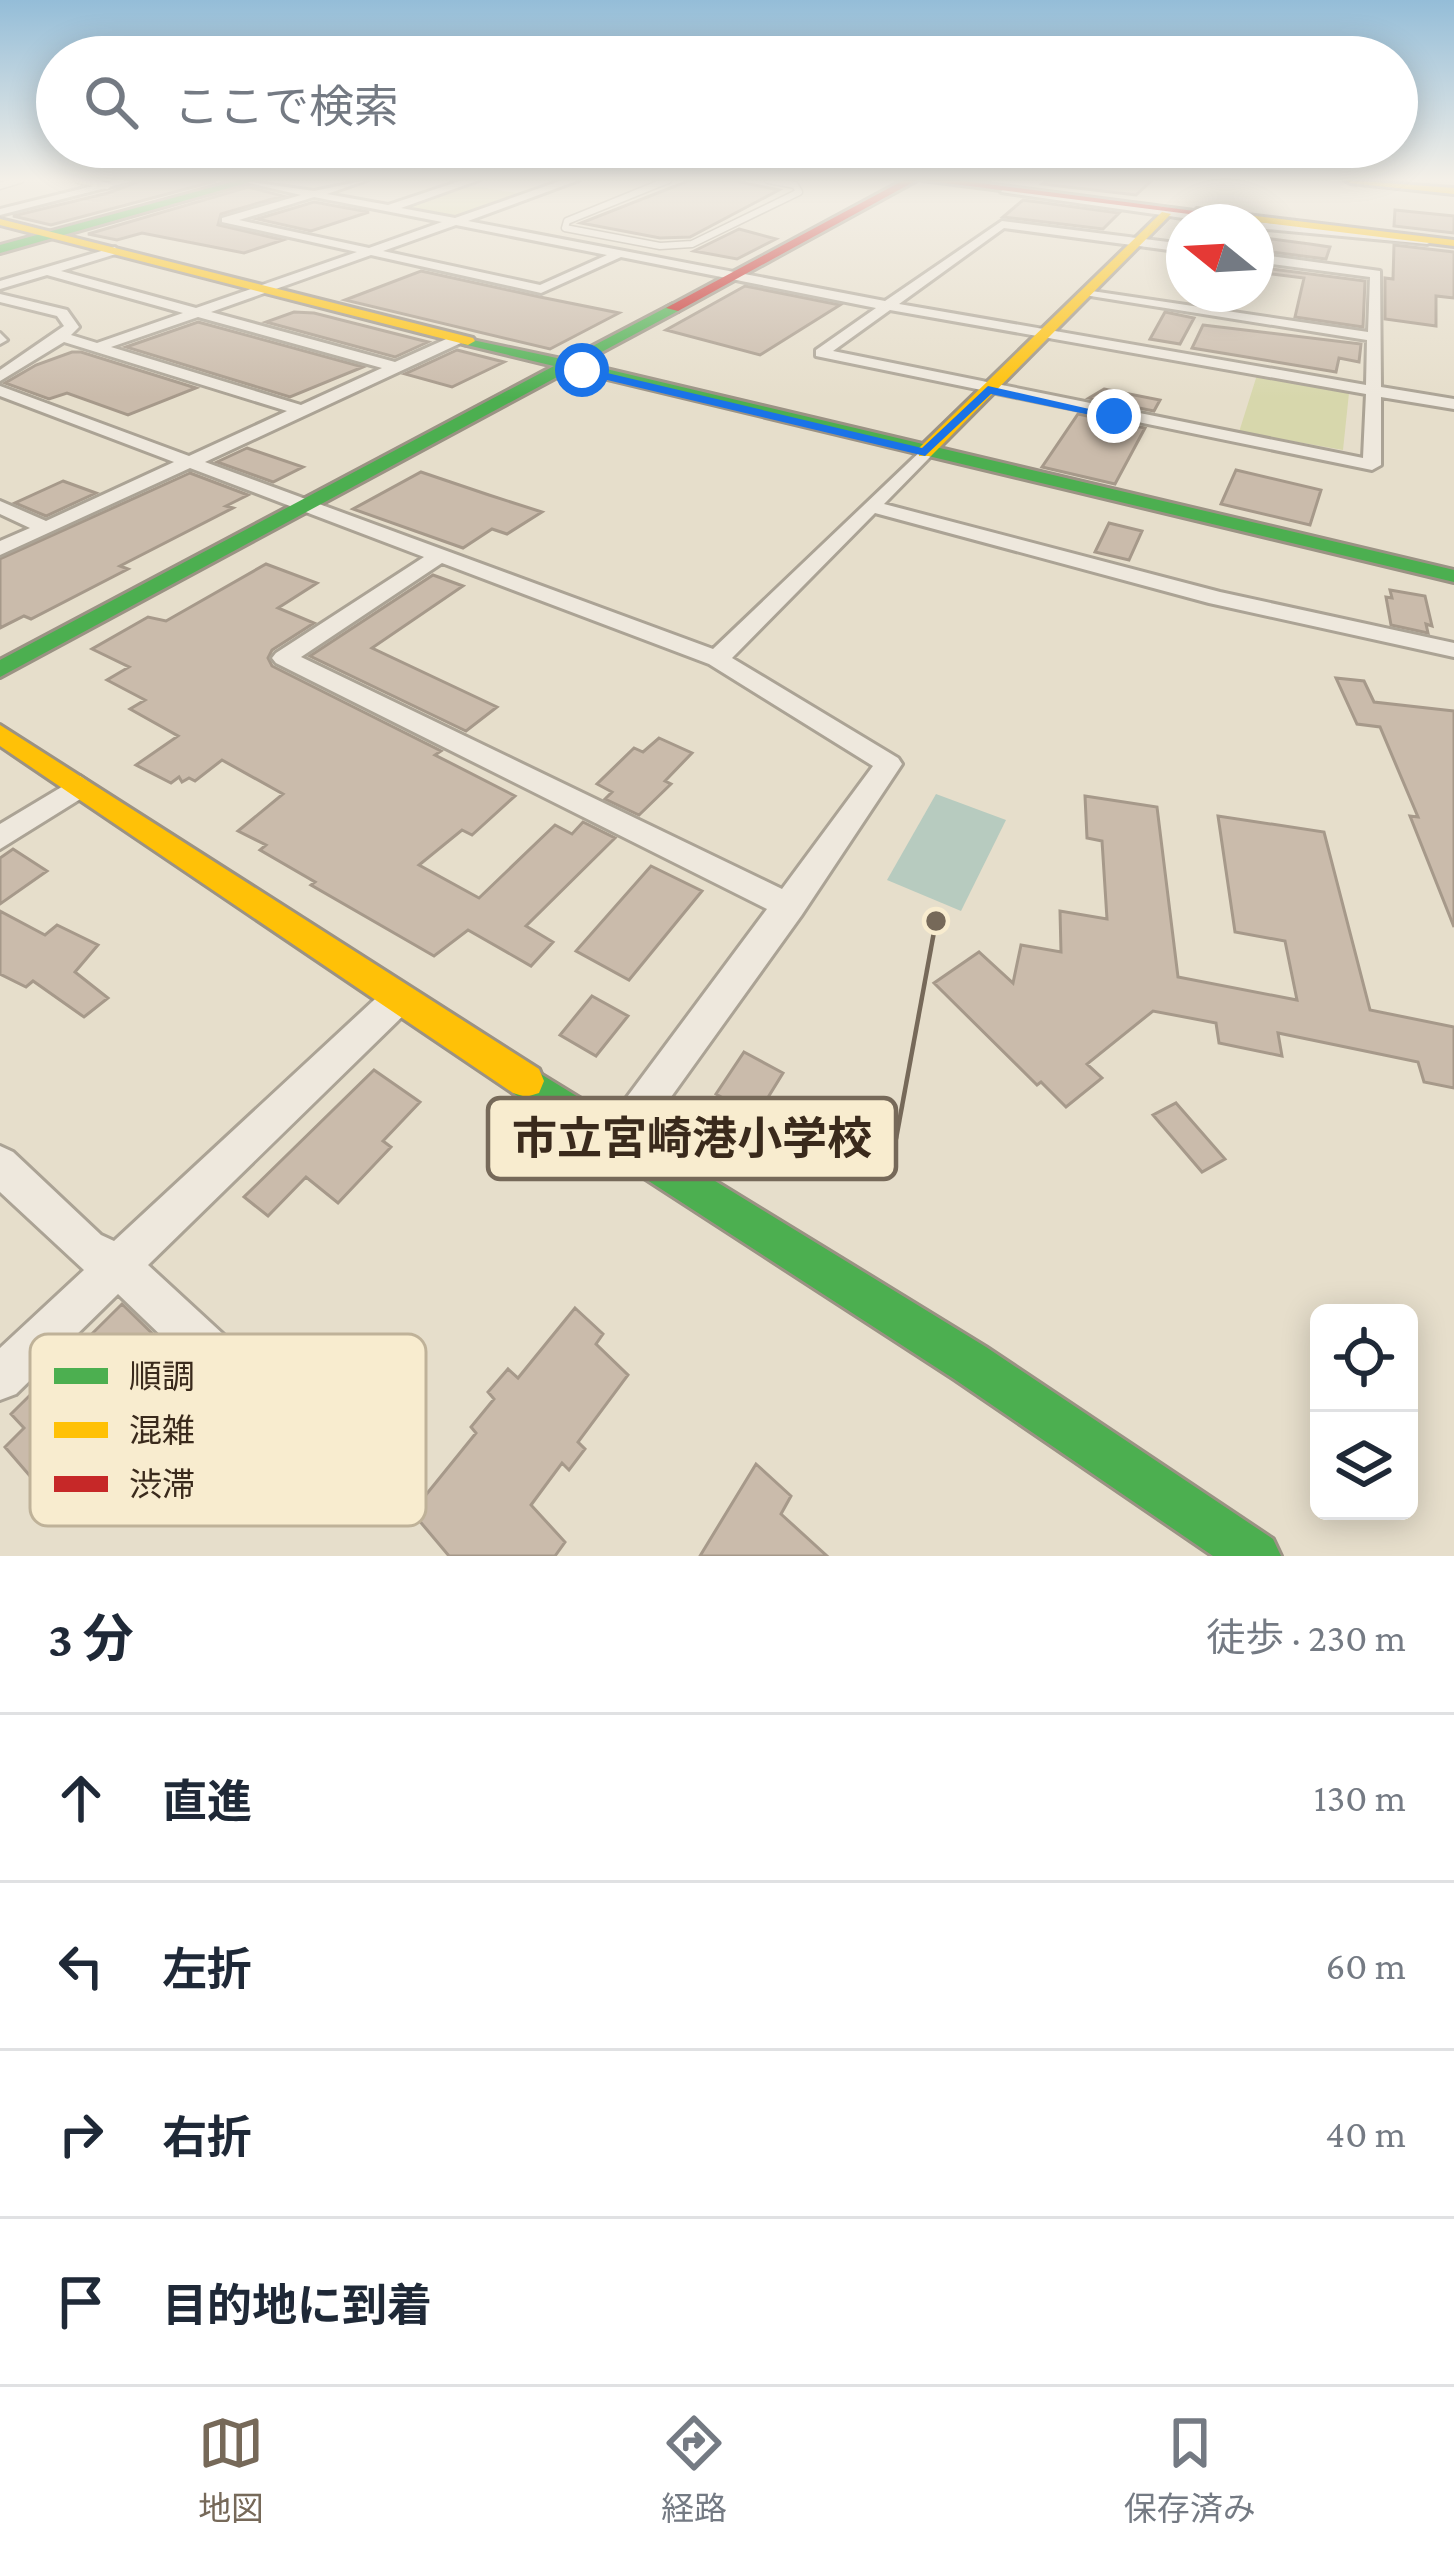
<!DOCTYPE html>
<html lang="ja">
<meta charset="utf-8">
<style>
body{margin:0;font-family:"Crimson Pro","Noto Sans JP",serif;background:#f6f6f7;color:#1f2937}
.controls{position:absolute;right:36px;bottom:36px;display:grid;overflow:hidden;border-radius:18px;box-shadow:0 6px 30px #0003}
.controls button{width:108px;height:108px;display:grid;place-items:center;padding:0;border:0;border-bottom:3px solid #e0e1e3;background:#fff;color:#1f2937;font:60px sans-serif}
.compass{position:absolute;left:1166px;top:204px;width:108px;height:108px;border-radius:50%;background:#fff;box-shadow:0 6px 30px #0003;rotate:288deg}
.stop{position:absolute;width:36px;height:36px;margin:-27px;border:9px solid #1a73e8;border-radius:50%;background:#fff}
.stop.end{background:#1a73e8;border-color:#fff;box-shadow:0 3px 12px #0008}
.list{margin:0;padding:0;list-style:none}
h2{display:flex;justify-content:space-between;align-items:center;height:156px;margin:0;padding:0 48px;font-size:51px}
h2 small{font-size:39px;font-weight:400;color:#747a83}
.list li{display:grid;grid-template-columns:78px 1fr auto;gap:36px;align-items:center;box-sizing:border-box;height:168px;padding:0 48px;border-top:3px solid #e0e1e3}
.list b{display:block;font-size:45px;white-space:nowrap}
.list em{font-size:39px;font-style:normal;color:#747a83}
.icon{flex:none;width:66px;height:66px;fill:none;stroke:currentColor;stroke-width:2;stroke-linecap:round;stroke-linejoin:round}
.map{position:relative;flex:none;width:1454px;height:1556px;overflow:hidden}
.search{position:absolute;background:#fff;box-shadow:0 6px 30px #0003;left:36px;right:36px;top:36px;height:132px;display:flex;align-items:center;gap:30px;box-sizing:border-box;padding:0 42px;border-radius:66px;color:#747a83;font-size:45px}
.sheet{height:828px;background:#fff}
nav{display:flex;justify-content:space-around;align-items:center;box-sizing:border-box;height:168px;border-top:3px solid #e0e1e3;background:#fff;font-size:33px;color:#747a83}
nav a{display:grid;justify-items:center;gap:6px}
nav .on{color:#766959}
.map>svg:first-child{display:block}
</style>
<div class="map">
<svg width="1454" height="1556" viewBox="0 0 1454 1556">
<rect width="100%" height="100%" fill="#e6decb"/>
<!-- green -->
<path fill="#d7d7ac" d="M469,185L522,194L454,218L402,207Z
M1257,375L1349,393L1343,450L1239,432Z"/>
<!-- water -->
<path fill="#b7cbbf" d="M936,794L1006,820L961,911L887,880Z"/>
<!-- building -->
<path fill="#cabbab" stroke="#a6998a" stroke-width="3" d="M140,181H216L51,225L13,216L108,193Z
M688,181H735L779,190L690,237L660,238L581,223Z
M1046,181H1151L1136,195L1042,184Z
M248,187L283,196L221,214L218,225L283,240L244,253L142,233L117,240L88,234Z
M1023,200L1119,213L1103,229L1003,217Z
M314,202L369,212L311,231L257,219Z
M1395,210L1454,216V233L1394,226Z
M739,229L776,239L737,259L694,251Z
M1256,237L1310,244L1330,247L1326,259L1256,250Z
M1394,245L1454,252V298L1436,296V326L1385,319V278L1393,279Z
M1256,267L1365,281L1363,327L1295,317L1304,278L1256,272Z
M421,271L540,297L619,313L550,349L345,300Z
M745,286L840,305L760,355L666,330Z
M294,312L314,313L428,342L395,357L266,322Z
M1165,312L1194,318L1180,344L1150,339Z
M198,322L363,367L290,397L126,347Z
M1203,325L1361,344L1359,362L1339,358L1336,372L1192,348Z
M457,350L504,362L452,387L405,374Z
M72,352H81L196,388L128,415L67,393L49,399L5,383L36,365Z
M1104,389L1160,400L1154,411L1089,398Z
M1078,414L1145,428L1115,484L1042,467Z
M247,448L303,467L273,482L217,462Z
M1236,470L1321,490L1310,525L1221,504Z
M421,472L489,495L542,512L507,534L492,529L463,548L353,509Z
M190,473L248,495L226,506L233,508L120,566L128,569L31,619L24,616L0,628V559Z
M63,481L96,493L46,516L15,503Z
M1109,523L1142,531L1129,560L1095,552Z
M266,564L317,583L278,608L314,623L272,650L268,658L272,666L441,751L435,755L515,796L472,835L462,830L419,865L479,898L555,825L572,834L583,822L615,838L526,926L553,942L531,966L468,930L434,956L311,885L315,882L260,850L266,845L238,831L283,794L222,760L195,781L189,778L182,782L179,777L171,783L136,765L178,736L130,709L145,700L107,680L129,667L92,649L148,617L166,621Z
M433,575L463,586L372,648L497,707L466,731L310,656Z
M1390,590L1425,596L1432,626L1426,624L1428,633L1391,625L1386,597L1392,598Z
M1336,678L1364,681L1374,702L1454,711V927L1410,816L1418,817L1380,727L1357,724Z
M659,738L692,753L665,781L671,784L639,815L605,799L612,792L597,784L634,748L643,752Z
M1085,796L1157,807L1178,977L1297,1000L1285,941L1235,932L1218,816L1324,832L1370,1010L1454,1027V1088L1424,1082L1418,1062L1278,1033L1282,1056L1219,1043L1216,1023L1153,1011L1087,1064L1102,1078L1066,1107L1041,1082L1037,1085L934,983L979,952L1013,983L1021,945L1061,952L1060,911L1107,919L1102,841L1087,838Z
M13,849L47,871L0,904V858Z
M651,866L702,891L629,980L576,951Z
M0,911L45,935L57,925L98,945L75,972L108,998L84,1017L33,981L26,987L0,974Z
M592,996L628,1016L596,1056L560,1035Z
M744,1052L783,1073L756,1117L716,1094Z
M374,1070L420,1102L383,1141L391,1147L338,1203L306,1177L268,1216L244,1197Z
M1176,1103L1225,1159L1202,1172L1153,1115Z
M122,1304L163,1344L55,1458L65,1469L43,1491L5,1447L24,1428L11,1414Z
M575,1308L603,1334L596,1344L628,1375L578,1442L585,1449L569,1470L562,1463L531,1505L565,1542L555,1556H449L412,1512L476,1433L471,1427L494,1399L488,1392L508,1369L518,1378Z
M756,1464L791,1496L781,1514L827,1556H700Z"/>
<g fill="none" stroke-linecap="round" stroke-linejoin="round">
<!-- lane casing -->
<g stroke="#aba395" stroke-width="9">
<path id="lane" d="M78,180L107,186
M668,180L567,221L565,228L660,246L692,244L799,192L795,185L768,180
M0,186L20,180"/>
</g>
<!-- street casing -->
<g stroke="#aba395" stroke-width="6">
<path id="street" d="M117,180H136L0,215V209Z
M236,180L314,191L367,180L327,194L388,205L463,180H479L401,208L455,218L563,180H579L468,221L885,301L1002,221L1184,244V252L1004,228L899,304L1366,385L1367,340L1078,294L1085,290L1368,332L1370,277L1256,262V254L1380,271L1381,387L1454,399V409L1381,397V465L1372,470L816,356V350L876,308L621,257L541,293L371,255L211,312L395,362L453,336H463V342L205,462L713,649L925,447L934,452L931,456L884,504L1220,592L1454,643V657L1209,603L875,513L732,658L898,758L902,764L801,916L630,1154L617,1159L604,1154L598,1141L604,1128L767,909L276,663L272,658L276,653L424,557L190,468L0,555V541L30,528L0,514V501L46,521L174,462L0,396V386L189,456L287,411L64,342L0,381V370L64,326L57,316L0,302V294L67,310L79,327L71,335L97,343L183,313L47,275L0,289V281L115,247L119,253L61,271L196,308L357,252L222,222V218L301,195ZM314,197L442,222L369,248L239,220ZM456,225L607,255L540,285L383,251ZM890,310L1366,394L1363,458L833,351ZM198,317L382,368L301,405L111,347ZM442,563L709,664L873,766L782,889L301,657Z
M1005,187L1234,219L1239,222H1211L1001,192Z
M1255,222H1256L1427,238L1433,241L1427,244L1256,228Z
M0,333L7,340L0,344Z
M80,776L94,786L90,793L0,849V824Z
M399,984L411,988L416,998L411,1008L148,1265L367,1467L374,1484L367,1501L350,1508L333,1501L118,1294L16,1394L0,1400V1348L84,1270L0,1192V1146L13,1152L101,1235L114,1241L387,988Z"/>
</g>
<!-- fast casing -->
<g stroke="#9b9284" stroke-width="6">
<path id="fast" d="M239,180H257L0,253V245Z
M673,304L678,311L581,363L1454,570V582L570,370L0,677V660L554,366L463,344V338L566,360Z
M526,1065L986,1347L1273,1539L1281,1556H1213L954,1379L513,1093L508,1081L513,1069Z"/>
</g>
<!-- slow casing -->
<g stroke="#9b9284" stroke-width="6">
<path id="slow" d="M1345,180L1454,188V194L1350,183Z
M1197,209L1454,240V246L1193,214Z
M1162,212L1171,214L931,456H919V448Z
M0,219L473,338L475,341L468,345L0,225Z
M0,725L539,1069L544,1081L539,1093L526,1097L513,1093L0,746Z"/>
</g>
<!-- jam casing -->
<g stroke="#9b9284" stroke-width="6">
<path id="jam" d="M904,180H917L678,311L666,308Z
M922,180H956L1202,212L1197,215Z"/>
</g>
<!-- lane -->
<use href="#lane" stroke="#eee8dd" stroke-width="6"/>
<!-- street -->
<use href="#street" fill="#eee8dd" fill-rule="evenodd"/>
<!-- fast -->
<use href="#fast" fill="#4caf50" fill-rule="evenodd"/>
<!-- slow -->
<use href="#slow" fill="#ffc107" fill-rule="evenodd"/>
<!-- jam -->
<use href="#jam" fill="#c62828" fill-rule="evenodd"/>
</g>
<!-- sky -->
<linearGradient id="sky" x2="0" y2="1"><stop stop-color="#94bdd8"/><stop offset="0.45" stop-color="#f4f0e8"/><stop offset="1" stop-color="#f4f0e8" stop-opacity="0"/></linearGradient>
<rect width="1454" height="398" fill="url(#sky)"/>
<!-- route -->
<path fill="#1a73e8" d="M582,367L922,448L988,386L1120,416L1114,420L991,394L925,456L578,373Z"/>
<!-- legend -->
<rect x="30" y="1334" width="396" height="192" rx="18" fill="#f8eccf" stroke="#bfb299" stroke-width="3"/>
<rect x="54" y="1368" width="54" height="16" fill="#4caf50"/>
<rect x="54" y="1422" width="54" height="16" fill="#ffc107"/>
<rect x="54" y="1476" width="54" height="16" fill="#c62828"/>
<g font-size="33" fill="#3a2a1c">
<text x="129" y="1388">順調</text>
<text x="129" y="1442">混雑</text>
<text x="129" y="1496">渋滞</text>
</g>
<!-- callouts -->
<path fill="none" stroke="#766959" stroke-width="4.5" d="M936 921L896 1139"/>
<circle fill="#766959" stroke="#f8eccf" stroke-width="4.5" cx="936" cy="921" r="12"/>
<rect fill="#f8eccf" stroke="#766959" stroke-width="4.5" x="488" y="1098" width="408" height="81" rx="12"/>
<g font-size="45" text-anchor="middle" font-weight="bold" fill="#3a2a1c">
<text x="692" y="1154">市立宮崎港小学校</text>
</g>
</svg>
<div class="controls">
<button><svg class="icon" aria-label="locate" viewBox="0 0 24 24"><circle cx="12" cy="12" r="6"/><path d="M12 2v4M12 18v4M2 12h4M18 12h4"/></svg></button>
<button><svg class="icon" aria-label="layers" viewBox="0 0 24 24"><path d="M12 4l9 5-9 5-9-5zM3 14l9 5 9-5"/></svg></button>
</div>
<svg class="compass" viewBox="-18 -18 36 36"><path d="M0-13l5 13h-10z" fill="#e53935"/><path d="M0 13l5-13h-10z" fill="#747a83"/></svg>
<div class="stop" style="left:582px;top:370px"></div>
<div class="stop end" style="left:1114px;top:416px"></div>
<div class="search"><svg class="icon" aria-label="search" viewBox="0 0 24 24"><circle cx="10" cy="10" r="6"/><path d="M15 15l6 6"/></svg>ここで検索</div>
</div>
<section class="sheet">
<h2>3 分<small>徒歩 · 230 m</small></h2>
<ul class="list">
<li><svg class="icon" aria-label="ahead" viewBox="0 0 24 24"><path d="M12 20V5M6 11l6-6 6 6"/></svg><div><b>直進</b></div><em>130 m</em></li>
<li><svg class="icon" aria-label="left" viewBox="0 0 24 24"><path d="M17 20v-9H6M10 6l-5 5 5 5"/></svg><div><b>左折</b></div><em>60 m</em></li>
<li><svg class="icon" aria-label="right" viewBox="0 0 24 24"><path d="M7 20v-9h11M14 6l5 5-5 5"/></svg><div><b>右折</b></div><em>40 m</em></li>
<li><svg class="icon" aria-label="arrive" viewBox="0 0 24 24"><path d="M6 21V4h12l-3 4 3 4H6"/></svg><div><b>目的地に到着</b></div></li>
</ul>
</section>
<nav>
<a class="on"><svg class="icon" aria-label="map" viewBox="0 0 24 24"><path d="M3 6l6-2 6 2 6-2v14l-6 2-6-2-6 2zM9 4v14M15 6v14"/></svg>地図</a>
<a><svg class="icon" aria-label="directions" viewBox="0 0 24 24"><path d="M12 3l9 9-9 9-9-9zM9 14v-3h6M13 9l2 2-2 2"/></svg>経路</a>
<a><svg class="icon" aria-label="saved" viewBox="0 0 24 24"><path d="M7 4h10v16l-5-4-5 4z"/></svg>保存済み</a>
</nav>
